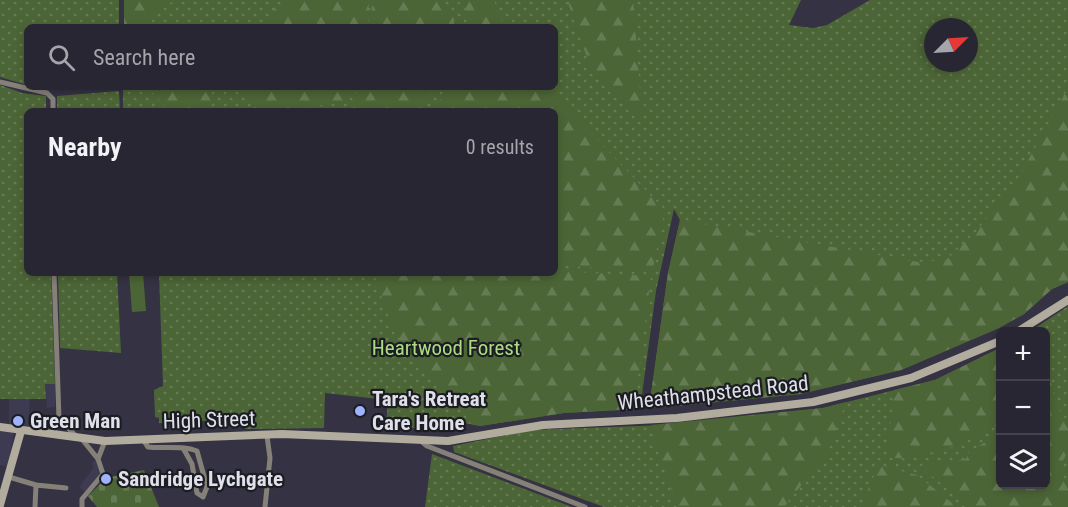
<!DOCTYPE html>
<meta charset="utf-8">
<style>
body{margin:0;font-family:"Roboto Condensed",sans-serif;background:#34323e;color:#f1f3f6}
.controls{position:absolute;right:18px;bottom:18px;display:grid;overflow:hidden;border-radius:9px;box-shadow:0 3px 9px #0003}
.controls button{width:54px;height:54px;display:grid;place-items:center;padding:0;border:0;border-bottom:2px solid #44434d;background:#282632;color:#f1f3f6;font:30px sans-serif}
.compass{position:absolute;left:924px;top:18px;width:54px;height:54px;border-radius:50%;background:#282632;box-shadow:0 3px 9px #0003;rotate:66deg}
.list{margin:0;padding:0;list-style:none}
h2{display:flex;justify-content:space-between;align-items:center;height:78px;margin:0;padding:0 24px;font-size:26px}
h2 small{font-size:20px;font-weight:400;color:#a5a5ac}
.icon{flex:none;width:33px;height:33px;fill:none;stroke:currentColor;stroke-width:2;stroke-linecap:round;stroke-linejoin:round}
.map{position:relative;flex:none;width:1068px;height:507px;overflow:hidden}
.search{position:absolute;background:#282632;box-shadow:0 3px 9px #0003;left:24px;top:24px;width:534px;height:66px;display:flex;align-items:center;gap:15px;box-sizing:border-box;padding:0 21px;border-radius:9px;color:#a5a5ac;font-size:22px}
.panel{position:absolute;background:#282632;box-shadow:0 3px 9px #0003;left:24px;top:108px;width:534px;height:168px;border-radius:9px}
.map>svg:first-child{display:block}
</style>
<div class="map">
<svg width="1068" height="507" viewBox="0 0 1068 507">
<defs>
<pattern id="green-dots" width="8" height="8" patternUnits="userSpaceOnUse" patternTransform="scale(1.5)"><rect width="8" height="8" fill="#4c6536"/><path d="M2 2h.1M6 6h.1" fill="none" stroke="#667b53" stroke-width="1.8" stroke-linecap="round"/></pattern>
<pattern id="forest-firs" width="22" height="20" patternUnits="userSpaceOnUse" patternTransform="scale(1.5)"><rect width="22" height="20" fill="#4c6536"/><path d="M5 1l3.5 6h-7zM16 11l3.5 6h-7z" fill="#667b53"/></pattern>
<pattern id="cemetery-stones" width="16" height="16" patternUnits="userSpaceOnUse" patternTransform="scale(1.5)"><rect width="16" height="16" fill="#4c6536"/><path d="M2 7V4a2 2 0 0 1 4 0v3zM10 15v-3a2 2 0 0 1 4 0v3z" fill="#667b53"/></pattern>
</defs>
<rect width="100%" height="100%" fill="#353343"/>
<!-- built -->
<path fill="#3d3b51" d="M45,384H55V407L47,408Z
M9,399H30L28,426L9,424Z
M0,431L14,432L8,467L0,465Z
M96,459L101,474L85,492L79,487L94,467L91,464Z"/>
<!-- green -->
<path fill="url(#green-dots)" fill-rule="evenodd" d="M0,0H119V27H27V85L0,77Z
M124,0H801L789,25L813,28L827,25L870,0H1068V282L1052,289L1024,314L999,328L901,370L800,394L655,408L650,401L668,273L680,220L674,209L656,291L640,409L564,413L480,426L464,423L432,429L386,427L388,400L325,393L324,428L246,429C232,415 179,424 159,423V418L155,417L154,390L163,386L159,273H555V111H123V87H555V27H124ZM933,27H969V63H933Z
M0,85L22,93L46,96V111H27V273H51L55,384H45L46,399H0Z
M119,91L120,111H57V96Z
M58,273H117L121,353L60,348Z
M1068,306V507H604L454,452L453,446L531,430L665,425L823,408L935,380L1000,348V484H1046V332L1031,331Z
M432,454L572,507H425Z"/>
<!-- forest -->
<path fill="url(#forest-firs)" d="M124,0H174L141,27H124Z
M293,0H370L364,27H266L275,7Z
M374,0H439L454,19V27H367Z
M457,0H494L504,27H470L467,11Z
M567,0H633L642,117L590,66Z
M147,87H212V111H170Z
M242,87H353L349,101L344,103L255,111Z
M358,87H433L421,111H352Z
M448,87H546L665,210L652,272L555,265V111H434Z
M1068,88V282L1052,289L1024,314L999,328L901,370L800,394L655,408L650,401L668,273L680,220L918,262L946,260L974,234L1015,184Z
M555,271L651,276L634,409L564,413L480,426L467,423L465,404C452,393 436,385 424,372C398,345 384,309 374,273Z
M1000,348V424C965,441 928,464 887,457L894,390L935,380Z
M1046,360L1054,395L1046,399Z
M846,402L829,450L784,507H677L651,425L823,408Z
M1053,402L1068,422V452L1059,467L1068,485V507H971L919,466L966,459L969,452L1000,433V484H1046V406Z
M878,465L917,475L957,507H861Z"/>
<!-- cemetery -->
<path fill="url(#cemetery-stones)" d="M144,470L159,507H97L88,496L106,478Z"/>
<!-- pitch -->
<path fill="#4c6536" d="M129,273H143L146,311L132,312Z"/>
<g fill="none" stroke-linecap="round" stroke-linejoin="round">
<!-- street -->
<path stroke="#858179" stroke-width="5" d="M0,82L47,93L53,99V111
M59,419L77,437
M53,434L59,419L54,273
M81,438L98,459L103,474L82,499V507
M420,440L427,446L585,507
M144,441L148,447C164,449 183,445 197,451L207,487L203,497L197,493L192,464L183,448
M98,459L105,441
M9,477L36,485L35,507
M36,485L66,488
M265,507L270,458L267,436"/>
<!-- secondary -->
<path stroke="#b2ac9f" stroke-width="8" d="M1017,332L1068,300
M0,427L105,441L282,434L448,441L543,425L677,418L813,402L911,378L1000,341
M0,505L21,431"/>
</g>
<!-- markers -->
<g fill="#9fb3fd" stroke="#1c1c23" stroke-width="2">
<circle cx="360" cy="411" r="6"/>
<circle cx="18" cy="421" r="6"/>
<circle cx="106" cy="479" r="6"/>
</g>
<g text-anchor="middle" dominant-baseline="central" stroke-width="4.5" stroke-linejoin="round" paint-order="stroke">
<!-- park labels -->
<g font-size="21" fill="#abdc82" stroke="#1c1c23">
<text x="446" y="348">Heartwood Forest</text>
</g>
<!-- street labels -->
<g font-size="21" fill="#e0e0ea" stroke="#1c1c23">
<text transform="translate(713 393) rotate(-6)">Wheathampstead Road</text>
<text transform="translate(209 420) rotate(-2)">High Street</text>
</g>
<!-- poi labels -->
<g font-size="21" font-weight="bold" fill="#e0e0ea" stroke="#1c1c23" text-anchor="start">
<text x="372" y="399">Tara's Retreat<tspan x="372" dy="24">Care Home</tspan></text>
<text x="30" y="421">Green Man</text>
<text x="118" y="479">Sandridge Lychgate</text>
</g>
</g>
</svg>
<div class="controls">
<button>+</button>
<button>−</button>
<button><svg class="icon" aria-label="layers" viewBox="0 0 24 24"><path d="M12 4l9 5-9 5-9-5zM3 14l9 5 9-5"/></svg></button>
</div>
<svg class="compass" viewBox="-18 -18 36 36"><path d="M0-13l5 13h-10z" fill="#e53935"/><path d="M0 13l5-13h-10z" fill="#a5a5ac"/></svg>
<div class="search"><svg class="icon" aria-label="search" viewBox="0 0 24 24"><circle cx="10" cy="10" r="6"/><path d="M15 15l6 6"/></svg>Search here</div>
<section class="panel">
<h2>Nearby<small>0 results</small></h2>
<ul class="list">
</ul>
</section>
</div>
